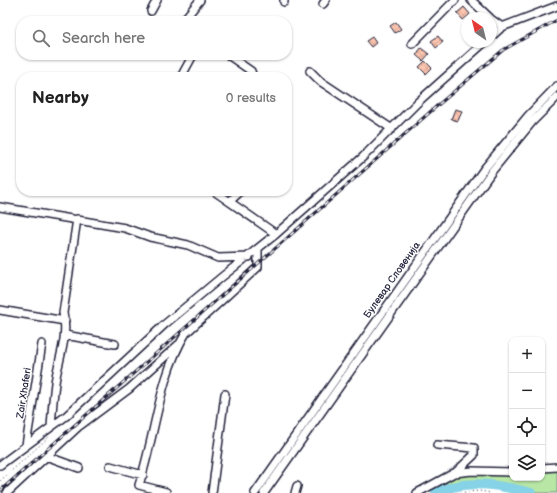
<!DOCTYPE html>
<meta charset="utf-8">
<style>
body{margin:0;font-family:"Balsamiq Sans",sans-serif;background:#f2f2f2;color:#222}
.controls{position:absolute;right:12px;bottom:12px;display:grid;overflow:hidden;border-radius:8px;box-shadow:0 1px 3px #0004}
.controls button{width:36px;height:36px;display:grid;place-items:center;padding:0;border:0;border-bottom:1px solid #e0e0e0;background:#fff;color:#222;font:20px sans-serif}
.compass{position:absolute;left:461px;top:12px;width:36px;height:36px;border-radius:50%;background:#fff;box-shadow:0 1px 3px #0004;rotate:325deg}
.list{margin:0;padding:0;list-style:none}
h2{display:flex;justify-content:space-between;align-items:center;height:52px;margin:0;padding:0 16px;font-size:17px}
h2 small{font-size:13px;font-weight:400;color:#767676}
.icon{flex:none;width:22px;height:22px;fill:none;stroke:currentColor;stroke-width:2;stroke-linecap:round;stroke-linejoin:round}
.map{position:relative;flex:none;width:557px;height:493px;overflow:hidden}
.search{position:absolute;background:#fff;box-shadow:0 1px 3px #0004;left:16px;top:16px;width:276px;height:44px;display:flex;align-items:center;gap:10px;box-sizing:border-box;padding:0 14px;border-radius:16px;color:#767676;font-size:15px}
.panel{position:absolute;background:#fff;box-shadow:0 1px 3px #0004;left:16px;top:72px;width:276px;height:124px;border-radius:16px}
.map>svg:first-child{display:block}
</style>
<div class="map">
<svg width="557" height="493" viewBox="0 0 557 493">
<defs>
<pattern id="building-cross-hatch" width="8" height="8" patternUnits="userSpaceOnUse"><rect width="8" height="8" fill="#fcc5af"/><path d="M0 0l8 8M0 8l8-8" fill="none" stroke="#d8a997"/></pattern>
</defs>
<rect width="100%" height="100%" fill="#fff"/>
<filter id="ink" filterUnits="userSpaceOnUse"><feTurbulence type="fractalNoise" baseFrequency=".025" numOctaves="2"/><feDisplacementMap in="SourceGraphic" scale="8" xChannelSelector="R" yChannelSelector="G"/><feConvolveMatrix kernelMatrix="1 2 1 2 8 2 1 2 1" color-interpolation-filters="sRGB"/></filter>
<g filter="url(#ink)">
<!-- green -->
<path fill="#b7e6a5" stroke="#6c8470" d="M557,467V493C549,493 540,493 532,493C496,490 478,477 440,491L454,473L512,472V478H542V468Z"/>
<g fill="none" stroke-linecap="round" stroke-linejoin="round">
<!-- river -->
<path stroke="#86d2e6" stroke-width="10" d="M436,493C466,478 500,485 531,493"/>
</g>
<!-- building -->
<path fill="url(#building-cross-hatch)" stroke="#22223b" d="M464,7L470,14L463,20L457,13Z
M396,22L401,29L395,33L390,26Z
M438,36L443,42L436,48L431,41Z
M372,37L376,43L371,47L366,41Z
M421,48L429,54L423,61L416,55Z
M425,61L432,68L426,74L419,67Z
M455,109L462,111L458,121L451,119Z"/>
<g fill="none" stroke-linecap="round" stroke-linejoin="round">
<!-- minor casing -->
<g stroke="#22223b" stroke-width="10">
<path id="minor" d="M471,0L490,18
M284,2V0
M323,4L326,0
M151,11L157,0
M491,19L502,27
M183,21L200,0
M491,37L502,27L557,6
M412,44L455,0
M228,55L251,71L252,74L251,77
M310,71L320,81L392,129
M181,77L193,55
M214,191L276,234
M230,201L241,191
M0,207L125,228L150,237L188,245L218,258L249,257
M0,310L65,321
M65,335L115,344
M51,427C52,413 53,398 55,383C58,360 69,337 63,313L77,219
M26,445L42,344
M437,445L474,448V455L456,472
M46,456L79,468
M0,465L66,416L165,324L223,276L276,234L363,157L419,101L485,42
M110,466L143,475
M542,468L557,467
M166,492L139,485C155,437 159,376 186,333L258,267V250
M7,493L78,427L129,389L178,345
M212,493L225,394
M255,493L484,169L528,116L557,86
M264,493L492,171L532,122L557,97
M295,493L297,486
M417,493L454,473L472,471L512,472"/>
</g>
<!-- path -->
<path stroke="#22223b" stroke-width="1" stroke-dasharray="1 3" stroke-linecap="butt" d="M0,481L49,437
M452,493L480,491L491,493"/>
<!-- minor -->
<use href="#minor" stroke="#fff" stroke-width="7"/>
<!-- rail casing -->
<g stroke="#22223b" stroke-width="3">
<path id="rail" d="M0,491L438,105L503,50L557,20"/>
</g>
<!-- rail -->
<use href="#rail" stroke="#fff" stroke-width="1.5" stroke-dasharray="4.5" stroke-linecap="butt"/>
</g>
</g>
<g text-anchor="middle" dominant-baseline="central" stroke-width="3" stroke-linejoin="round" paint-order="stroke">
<!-- street labels -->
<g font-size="10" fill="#22223b" stroke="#fff">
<text transform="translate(392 280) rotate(-55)">Булевар Словенија</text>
<text transform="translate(24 393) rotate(-81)">Zair Xhaferi</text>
</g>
</g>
</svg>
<div class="controls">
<button>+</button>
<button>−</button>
<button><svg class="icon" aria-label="locate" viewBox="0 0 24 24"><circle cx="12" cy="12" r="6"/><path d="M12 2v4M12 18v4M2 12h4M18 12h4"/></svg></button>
<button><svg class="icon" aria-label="layers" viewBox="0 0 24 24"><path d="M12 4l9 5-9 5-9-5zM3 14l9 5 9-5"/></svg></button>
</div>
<svg class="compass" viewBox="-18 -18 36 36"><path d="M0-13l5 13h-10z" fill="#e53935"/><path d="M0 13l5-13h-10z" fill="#767676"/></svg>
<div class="search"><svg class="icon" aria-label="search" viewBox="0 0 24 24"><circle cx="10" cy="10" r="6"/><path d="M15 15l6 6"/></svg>Search here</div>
<section class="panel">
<h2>Nearby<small>0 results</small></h2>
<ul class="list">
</ul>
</section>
</div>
